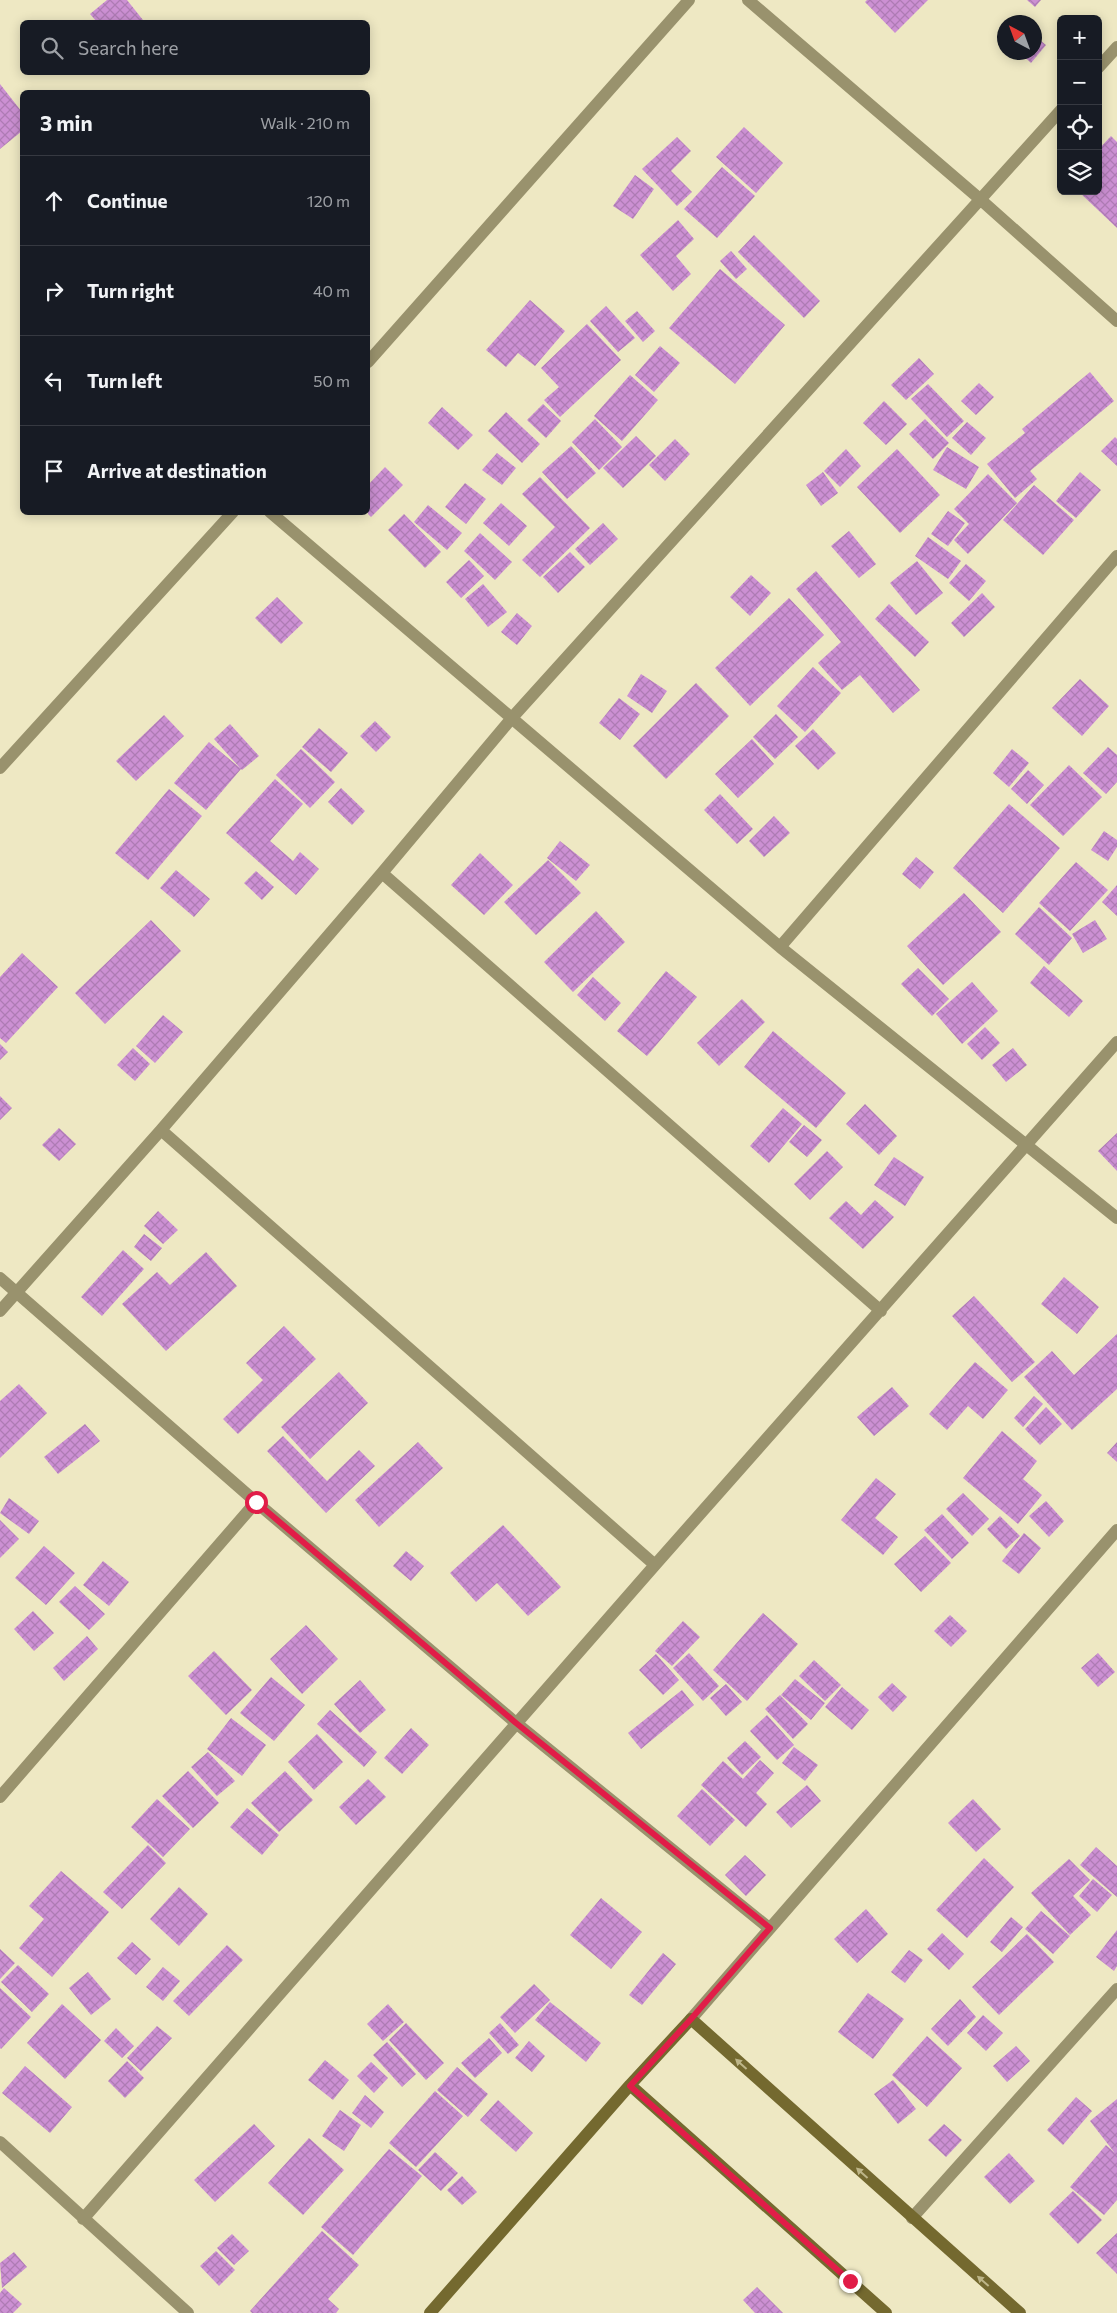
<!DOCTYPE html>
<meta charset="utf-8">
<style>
body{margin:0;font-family:Commissioner,sans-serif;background:#242831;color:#f1f3f6}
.controls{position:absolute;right:15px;top:15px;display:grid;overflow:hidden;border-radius:8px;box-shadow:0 2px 12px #0003}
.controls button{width:45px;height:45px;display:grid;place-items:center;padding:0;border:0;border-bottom:1px solid #363941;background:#171b24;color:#f1f3f6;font:25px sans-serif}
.compass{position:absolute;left:997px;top:15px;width:45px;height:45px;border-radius:50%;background:#171b24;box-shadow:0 2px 12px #0003;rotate:319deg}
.stop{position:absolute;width:15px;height:15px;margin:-11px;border:4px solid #e11d48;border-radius:50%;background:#fff}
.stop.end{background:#e11d48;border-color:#fff;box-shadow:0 1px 5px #0008}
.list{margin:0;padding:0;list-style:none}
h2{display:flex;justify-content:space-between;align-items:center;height:65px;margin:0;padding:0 20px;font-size:21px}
h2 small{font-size:16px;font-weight:400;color:#9ea1a6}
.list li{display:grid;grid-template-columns:32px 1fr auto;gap:15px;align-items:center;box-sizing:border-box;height:90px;padding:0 20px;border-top:1px solid #363941}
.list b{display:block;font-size:19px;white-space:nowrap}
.list em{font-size:16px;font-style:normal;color:#9ea1a6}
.icon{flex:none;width:28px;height:28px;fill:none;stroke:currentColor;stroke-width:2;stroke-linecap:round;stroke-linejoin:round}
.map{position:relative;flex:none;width:1117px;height:2313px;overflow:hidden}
.search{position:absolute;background:#171b24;box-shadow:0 2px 12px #0003;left:20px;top:20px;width:350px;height:55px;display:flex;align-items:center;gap:12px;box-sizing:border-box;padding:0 18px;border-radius:8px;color:#9ea1a6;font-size:19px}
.panel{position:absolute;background:#171b24;box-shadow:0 2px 12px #0003;left:20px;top:90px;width:350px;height:425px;border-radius:8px}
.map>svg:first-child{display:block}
</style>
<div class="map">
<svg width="1117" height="2313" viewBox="0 0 1117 2313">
<defs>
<pattern id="building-cross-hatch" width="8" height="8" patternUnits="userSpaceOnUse" patternTransform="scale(1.25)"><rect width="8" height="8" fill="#cc90d3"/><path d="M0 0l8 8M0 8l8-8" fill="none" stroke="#ae7bb4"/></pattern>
</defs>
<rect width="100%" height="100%" fill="#eee8c3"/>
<!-- building -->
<path fill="url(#building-cross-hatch)" d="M107,0H127L143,20L140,22H97L90,14Z
M867,0H928L895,33L865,2Z
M1027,0H1041L1035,7Z
M1034,35L1046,45L1031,63L1019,52H1034Z
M0,84L22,112V131L0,149Z
M744,127L783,163L756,193L716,157Z
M1111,136L1117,142V228L1078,191H1098V150Z
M677,137L691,151L671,171L692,192L677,206L642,169Z
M722,167L755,196L717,238L684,209Z
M635,175L654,189L633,219L613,206Z
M678,220L694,239L676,256L691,274L673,291L640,255Z
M754,235L820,301L804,318L738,252Z
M731,251L747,269L736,279L720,261Z
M720,269L785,325L735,384L669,328Z
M530,300L565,331L535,366L518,353L506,367L486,350Z
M606,306L635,338L618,352L590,321Z
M637,311L655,331L643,342L625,321Z
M587,324L621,360L560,417L544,400L559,387L541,368Z
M660,346L680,363L654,392L635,375Z
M919,358L934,374L906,400L891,385Z
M1090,372L1114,401L1030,471L1037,479L1015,498L987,464L1025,433L1022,429Z
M630,375L658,400L622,441L594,416Z
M979,383L994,397L976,415L961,401Z
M928,384L964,421L947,437L911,399Z
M884,401L907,424L886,445L863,423Z
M543,404L561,421L546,438L527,420Z
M442,407L473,435L458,450L428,423Z
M506,412L540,444L522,463L488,431Z
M595,419L622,447L599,470L572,442Z
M925,419L949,443L933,459L909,434Z
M967,422L986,438L971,455L952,438Z
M636,436L656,456L623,488L603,468Z
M1115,437L1117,439V466L1101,451Z
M675,439L690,454L665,481L649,465Z
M571,446L596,473L567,499L542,472Z
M947,447L979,467L966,489L933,470Z
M846,449L861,466L840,487L824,471Z
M897,449L940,495L900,533L857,487Z
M497,453L516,468L502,485L482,470Z
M385,467L403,485L371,517L368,514V485Z
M823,472L838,493L821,506L806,485Z
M1080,472L1101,490L1076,518L1056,501Z
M988,474L1017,503L968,554L954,540L969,524L954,509Z
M540,477L590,528L540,577L522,560L555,527L522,494Z
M465,483L486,499L466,524L445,507Z
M1034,485L1074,520L1043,555L1003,520Z
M501,503L527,526L509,546L483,523Z
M428,505L462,533L447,550L414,522Z
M948,511L965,523L948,546L931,534Z
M404,514L441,552L425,568L388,530Z
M603,523L618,539L590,565L575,549Z
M849,531L876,564L859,578L831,546Z
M480,533L512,562L495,580L464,551Z
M928,537L961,561L948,579L915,556Z
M570,552L585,567L558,593L543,577Z
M469,560L484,576L461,598L446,582Z
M917,561L943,593L916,615L890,583Z
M966,564L986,581L969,601L949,583Z
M816,571L920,690L893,713L860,675L842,690L818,663L841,642L796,589Z
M751,575L771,593L750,616L730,597Z
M483,584L507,612L488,627L465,599Z
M982,593L995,607L964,637L951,623Z
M277,597L303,623L281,644L255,618Z
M789,598L824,635L750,706L715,668Z
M889,604L929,642L915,657L875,619Z
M517,613L532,626L517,645L501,632Z
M813,667L841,693L805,732L777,706Z
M641,674L667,691L652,713L627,696Z
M1080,679L1109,706L1082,736L1052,708Z
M696,683L729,716L666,779L633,746Z
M619,698L640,714L620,740L599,723Z
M776,714L798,737L775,759L753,737Z
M164,715L184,736L136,781L116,761Z
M375,721L391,737L376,752L360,736Z
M230,724L259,756L242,770L241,769L206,810L174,783L209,742L240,768L214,739Z
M319,728L348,753L331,772L302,747Z
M813,729L836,753L818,770L795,746Z
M752,739L774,764L738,798L715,774Z
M1108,747L1117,755V782L1106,794L1083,773Z
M301,749L335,782L310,808L276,775Z
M1012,749L1029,763L1009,787L993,773Z
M1069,765L1102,797L1063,836L1030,805Z
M1028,770L1044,785L1027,804L1011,789Z
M275,779L303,804L270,841L293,861L300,852L319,869L296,895L226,833Z
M341,788L365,811L352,825L328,802Z
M169,789L202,816L148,880L115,853Z
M720,794L753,829L737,844L704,810Z
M1009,804L1060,848L1003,913L953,868Z
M774,816L790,833L764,857L749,841Z
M1104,831L1117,840V847L1108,861L1091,850Z
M560,841L590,865L576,881L547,858Z
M480,853L513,885L484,915L451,885Z
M916,857L934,872L920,889L902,874Z
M548,860L581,893L536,935L504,902Z
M1076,862L1108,890L1070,931L1039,903Z
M176,870L210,899L194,917L160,888Z
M256,871L274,887L262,900L244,883Z
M1117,885V916L1102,902Z
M964,893L1001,932L943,985L907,946Z
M1039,907L1072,938L1049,965L1015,934Z
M596,911L625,942L573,992L544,962Z
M151,920L181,951L105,1024L75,993Z
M1095,920L1107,939L1083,953L1072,934Z
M22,953L58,987L6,1043L0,1038V977Z
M1044,966L1083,1001L1069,1017L1030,983Z
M918,968L949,999L932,1016L901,984Z
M666,971L697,997L647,1056L617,1031Z
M593,977L621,1003L605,1021L577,995Z
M972,982L998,1011L962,1044L936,1014Z
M742,999L765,1022L719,1066L697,1043Z
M163,1015L183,1032L155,1063L136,1046Z
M985,1027L1000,1043L982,1060L967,1044Z
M773,1031L846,1093L816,1128L744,1067Z
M0,1044L8,1052L0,1060Z
M133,1048L150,1064L135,1081L117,1065Z
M1013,1048L1027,1065L1006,1082L992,1065Z
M0,1096L12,1108L0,1120Z
M865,1104L897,1136L879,1155L846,1124Z
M783,1108L802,1124L769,1163L750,1146Z
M804,1125L822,1140L807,1157L789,1142Z
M59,1128L76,1144L59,1161L42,1145Z
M1117,1133V1171L1098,1151Z
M827,1151L843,1167L810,1200L794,1184Z
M894,1157L924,1177L905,1206L874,1185Z
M875,1200L894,1217L863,1249L829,1218L846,1201L861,1215Z
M158,1211L178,1230L163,1244L144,1226Z
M144,1234L162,1248L151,1261L134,1247Z
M123,1250L144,1269L102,1316L81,1297Z
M206,1252L237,1286L166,1351L122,1304L157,1272L170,1285Z
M1064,1277L1099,1307L1077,1334L1041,1304Z
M974,1296L1035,1362L1012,1382L952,1316Z
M284,1326L316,1359L238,1434L223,1419L263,1380L246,1363Z
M1117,1334V1389L1072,1430L1024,1377L1052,1351L1074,1375Z
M975,1362L1008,1390L983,1419L968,1406L947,1430L929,1414Z
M339,1372L368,1403L310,1459L281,1427Z
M19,1384L47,1413L0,1458V1401Z
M892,1387L909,1406L874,1436L857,1417Z
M1034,1396L1043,1404L1023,1427L1014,1418Z
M1046,1407L1062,1424L1040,1445L1025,1429Z
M85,1424L100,1441L58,1474L44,1457Z
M1002,1431L1037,1461L1023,1479L1042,1495L1018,1524L963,1478Z
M283,1436L327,1481L359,1450L375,1466L326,1513L267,1451Z
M418,1442L443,1468L379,1527L355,1500Z
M1117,1442V1462L1107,1453Z
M876,1478L896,1494L875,1518L898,1537L883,1555L841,1520Z
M963,1493L989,1519L972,1536L946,1509Z
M9,1498L39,1521L29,1534L0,1513Z
M1046,1501L1064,1521L1049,1537L1029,1516Z
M942,1514L969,1543L952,1559L924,1530Z
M1000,1516L1020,1536L1006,1549L987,1529Z
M0,1520L19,1539L0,1558Z
M503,1525L561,1587L528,1616L497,1583L476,1602L450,1573Z
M1024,1533L1041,1548L1019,1574L1002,1561Z
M925,1536L951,1563L921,1592L894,1564Z
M44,1546L75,1573L46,1605L15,1578Z
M406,1551L424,1566L411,1581L393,1566Z
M103,1561L129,1582L109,1606L83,1585Z
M75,1586L105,1614L89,1630L59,1602Z
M33,1611L54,1633L34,1651L14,1629Z
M763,1613L798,1644L747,1701L713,1670Z
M950,1615L967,1631L951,1647L934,1631Z
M683,1621L700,1637L672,1666L655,1651Z
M306,1625L338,1659L302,1694L270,1659Z
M87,1636L98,1649L64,1681L53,1668Z
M214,1651L252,1690L226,1715L188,1676Z
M689,1653L719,1686L703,1701L673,1668Z
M1098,1653L1115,1672L1098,1687L1081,1668Z
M656,1654L679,1680L663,1695L639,1670Z
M814,1660L841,1685L825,1701L799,1676Z
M271,1677L305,1705L274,1741L240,1713Z
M795,1679L825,1703L811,1720L781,1695Z
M360,1680L386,1710L360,1733L334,1704Z
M892,1683L907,1697L893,1712L878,1697Z
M726,1684L742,1702L726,1716L710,1698Z
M842,1687L869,1710L852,1730L825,1707Z
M682,1690L694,1705L641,1749L628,1733Z
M780,1695L808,1724L793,1739L765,1709Z
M330,1710L377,1752L364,1767L317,1724Z
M767,1715L794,1745L777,1760L750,1731Z
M231,1718L266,1745L242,1776L207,1749Z
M411,1728L429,1745L402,1774L384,1758Z
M317,1734L343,1762L314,1790L288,1762Z
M745,1741L761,1757L742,1775L727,1758Z
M794,1747L818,1765L805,1781L782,1763Z
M208,1752L235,1781L217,1796L191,1767Z
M760,1760L774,1773L756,1793L767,1804L746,1827L701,1785L723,1761L743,1779Z
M188,1771L219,1803L193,1828L162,1796Z
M285,1771L313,1800L279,1832L251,1803Z
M368,1779L386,1797L356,1825L339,1807Z
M807,1785L821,1801L791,1828L776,1812Z
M702,1789L735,1820L710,1846L677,1816Z
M157,1799L190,1829L163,1857L131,1827Z
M973,1799L1001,1829L976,1852L948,1823Z
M247,1808L279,1835L262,1855L230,1827Z
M148,1845L166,1863L122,1909L103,1892Z
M1096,1847L1117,1866V1897L1080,1865Z
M745,1855L766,1875L746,1896L725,1875Z
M984,1858L1014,1887L967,1938L936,1910Z
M1069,1859L1090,1880L1073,1896L1091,1915L1070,1935L1031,1893Z
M61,1871L109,1912L52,1977L19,1948L44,1919L29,1906Z
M1093,1879L1112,1895L1097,1912L1079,1896Z
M179,1887L208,1914L179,1946L150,1919Z
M601,1898L642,1932L611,1969L570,1935Z
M866,1909L888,1934L857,1963L834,1939Z
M1041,1911L1070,1936L1053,1954L1025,1929Z
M1011,1917L1023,1927L1002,1952L990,1942Z
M1117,1930V1966L1114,1971L1096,1957Z
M942,1933L964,1954L949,1970L927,1949Z
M1027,1934L1054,1962L999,2015L972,1987Z
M132,1942L151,1959L136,1975L117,1958Z
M227,1945L243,1960L189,2016L173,2001Z
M0,1949L15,1963L0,1979Z
M909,1950L923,1960L905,1983L891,1972Z
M663,1953L676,1964L642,2005L629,1995Z
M18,1965L49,1994L32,2012L1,1982Z
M163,1967L180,1981L163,2001L146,1987Z
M88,1972L111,1999L91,2015L69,1988Z
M534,1984L550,2000L515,2033L500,2017Z
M0,1988L31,2017L1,2049L0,2048Z
M868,1993L904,2019L873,2059L838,2032Z
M960,1999L976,2017L948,2046L931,2029Z
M550,2002L601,2043L586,2062L535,2020Z
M62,2004L101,2040L65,2079L27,2043Z
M388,2004L404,2022L383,2041L367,2024Z
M983,2015L1003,2033L986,2051L967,2033Z
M406,2023L444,2063L426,2080L389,2040Z
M500,2023L519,2045L508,2054L489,2033Z
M157,2026L172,2038L141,2071L127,2058Z
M116,2028L134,2046L122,2058L104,2041Z
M927,2036L962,2068L927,2107L892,2075Z
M489,2038L502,2053L475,2078L461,2063Z
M529,2041L545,2056L532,2072L515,2058Z
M387,2042L416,2074L402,2087L373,2055Z
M1016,2046L1030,2061L1007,2082L993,2066Z
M325,2060L349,2080L333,2100L308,2080Z
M127,2061L144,2078L125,2098L108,2081Z
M371,2062L388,2078L374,2093L357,2076Z
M25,2066L72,2107L50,2133L2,2093Z
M457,2067L488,2094L468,2117L437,2090Z
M893,2080L916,2109L898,2124L874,2094Z
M435,2091L463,2116L416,2167L389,2143Z
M365,2095L384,2112L371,2128L352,2113Z
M1076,2097L1092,2111L1063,2145L1047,2130Z
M1117,2099V2200L1104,2215L1070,2187L1106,2145L1114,2152L1090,2121Z
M498,2100L533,2133L516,2152L480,2120Z
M340,2110L361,2125L344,2151L322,2136Z
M254,2124L275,2146L215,2202L194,2180Z
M944,2124L962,2140L946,2157L928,2140Z
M309,2138L344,2170L303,2215L268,2183Z
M389,2149L422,2176L353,2255L321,2227Z
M435,2152L458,2173L441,2191L418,2170Z
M1009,2153L1035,2181L1010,2204L984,2177Z
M462,2176L477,2192L462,2205L447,2190Z
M1073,2191L1102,2220L1078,2244L1049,2214Z
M322,2231L359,2265L328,2299L339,2309L336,2313H252L250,2311Z
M1117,2233V2274L1096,2253Z
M232,2234L249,2251L234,2265L217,2248Z
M216,2251L235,2270L219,2286L200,2266Z
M14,2252L27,2267L2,2288L0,2263Z
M757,2287L783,2313H755L743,2300Z
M4,2288L22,2304L13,2313H0V2293Z"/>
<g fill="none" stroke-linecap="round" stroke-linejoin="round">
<!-- minor -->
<path stroke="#99926d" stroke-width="12" d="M748,0L981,200L1117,321
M1098,68L1117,47
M368,362L689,0
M270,512L780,947L1117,1218
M0,768L233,512
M382,873L881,1311
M780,947L1117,556
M161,1130L655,1565
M0,1278L256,1502L516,1723L769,1928
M0,1311L161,1130L382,873L511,719L1061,110
M0,1797L256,1502
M691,2019L1117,1530
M0,2142L188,2313
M912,2218L1117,1989
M83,2219L655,1565L1117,1042"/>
<!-- secondary -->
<path stroke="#74692f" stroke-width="12" d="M630,2085L886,2313
M430,2313L630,2085L691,2019L1020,2313"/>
</g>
<!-- one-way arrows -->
<defs><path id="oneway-solid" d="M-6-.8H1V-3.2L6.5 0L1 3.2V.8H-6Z" transform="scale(1.25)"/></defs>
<g fill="#bdb588">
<use href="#oneway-solid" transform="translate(741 2064) rotate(-138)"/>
<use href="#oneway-solid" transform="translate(862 2173) rotate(-138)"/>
<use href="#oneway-solid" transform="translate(983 2281) rotate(-139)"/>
</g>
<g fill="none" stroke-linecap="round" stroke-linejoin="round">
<!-- route -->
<path stroke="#e11d48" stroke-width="6" d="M256,1502L516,1723L770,1928L691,2019L630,2086L850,2281"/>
</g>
</svg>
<div class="controls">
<button>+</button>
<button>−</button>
<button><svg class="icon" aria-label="locate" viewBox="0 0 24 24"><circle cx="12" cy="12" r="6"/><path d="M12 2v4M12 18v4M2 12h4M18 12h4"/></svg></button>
<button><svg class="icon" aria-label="layers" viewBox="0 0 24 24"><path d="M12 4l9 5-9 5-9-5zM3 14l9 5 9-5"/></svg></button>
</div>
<svg class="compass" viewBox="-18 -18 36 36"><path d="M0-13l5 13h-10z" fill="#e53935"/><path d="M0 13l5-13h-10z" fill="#9ea1a6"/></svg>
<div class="stop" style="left:256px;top:1502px"></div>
<div class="stop end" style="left:850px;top:2281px"></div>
<div class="search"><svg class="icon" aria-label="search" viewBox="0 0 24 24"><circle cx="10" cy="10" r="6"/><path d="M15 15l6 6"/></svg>Search here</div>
<section class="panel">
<h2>3 min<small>Walk · 210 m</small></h2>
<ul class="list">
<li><svg class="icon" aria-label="ahead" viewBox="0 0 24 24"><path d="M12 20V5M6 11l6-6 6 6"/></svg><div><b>Continue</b></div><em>120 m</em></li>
<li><svg class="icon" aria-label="right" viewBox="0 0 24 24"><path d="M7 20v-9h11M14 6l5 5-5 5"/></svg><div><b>Turn right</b></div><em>40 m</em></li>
<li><svg class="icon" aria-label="left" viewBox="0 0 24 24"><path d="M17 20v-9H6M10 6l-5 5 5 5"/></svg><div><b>Turn left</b></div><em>50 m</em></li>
<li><svg class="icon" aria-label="arrive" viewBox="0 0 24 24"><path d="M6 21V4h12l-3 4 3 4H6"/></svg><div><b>Arrive at destination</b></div></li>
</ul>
</section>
</div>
